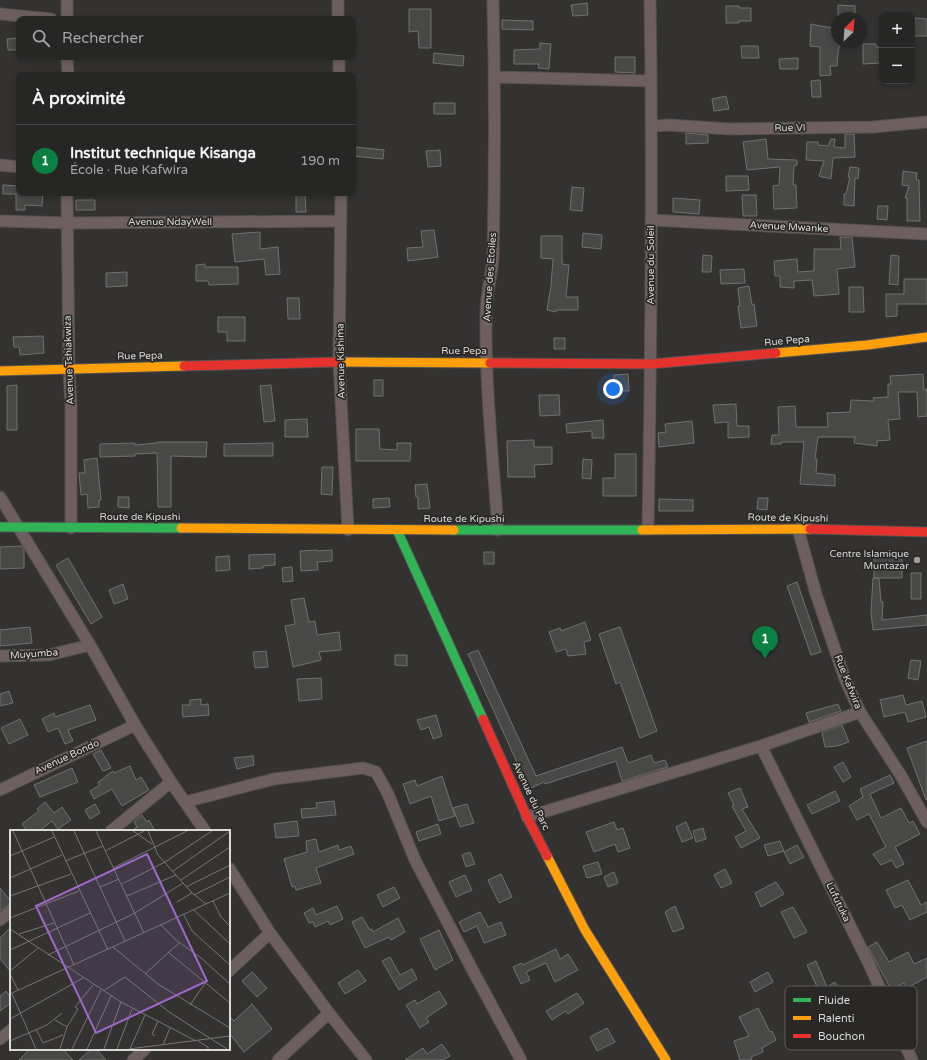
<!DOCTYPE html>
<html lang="fr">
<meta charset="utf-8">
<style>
body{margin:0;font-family:"Varela Round",sans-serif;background:#323232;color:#f1f3f6}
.controls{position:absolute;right:12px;top:12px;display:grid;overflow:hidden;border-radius:8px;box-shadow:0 2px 6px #0003}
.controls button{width:36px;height:36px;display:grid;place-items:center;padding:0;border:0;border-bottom:1px solid #424342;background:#262625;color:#f1f3f6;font:20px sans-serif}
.compass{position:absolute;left:831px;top:12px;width:36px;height:36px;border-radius:50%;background:#262625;box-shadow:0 2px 6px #0003;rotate:25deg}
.you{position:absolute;left:613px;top:389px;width:14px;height:14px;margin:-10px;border:3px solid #fff;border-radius:50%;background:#1a73e8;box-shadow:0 0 0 6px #1a73e833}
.badge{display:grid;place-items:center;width:26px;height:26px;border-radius:50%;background:#0b8043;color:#fff;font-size:13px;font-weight:700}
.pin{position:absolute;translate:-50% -33px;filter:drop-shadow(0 1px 2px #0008)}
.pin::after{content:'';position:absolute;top:21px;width:14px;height:12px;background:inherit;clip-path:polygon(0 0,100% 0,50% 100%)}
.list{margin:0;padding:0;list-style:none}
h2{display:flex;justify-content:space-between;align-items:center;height:52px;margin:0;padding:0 16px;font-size:17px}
h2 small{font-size:13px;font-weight:400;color:#a4a5a7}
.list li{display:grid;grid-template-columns:26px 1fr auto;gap:12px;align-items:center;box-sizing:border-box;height:72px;padding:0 16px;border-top:1px solid #424342}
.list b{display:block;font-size:15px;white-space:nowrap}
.list p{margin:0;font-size:13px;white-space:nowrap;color:#a4a5a7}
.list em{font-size:13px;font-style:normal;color:#a4a5a7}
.icon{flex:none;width:22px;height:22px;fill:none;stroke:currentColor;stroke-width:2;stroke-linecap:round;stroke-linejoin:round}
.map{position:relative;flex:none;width:927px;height:1060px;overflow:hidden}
.search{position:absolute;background:#262625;box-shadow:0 2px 6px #0003;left:16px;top:16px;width:340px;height:44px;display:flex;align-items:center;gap:10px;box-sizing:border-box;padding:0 14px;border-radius:8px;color:#a4a5a7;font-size:15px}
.panel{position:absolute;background:#262625;box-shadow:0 2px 6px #0003;left:16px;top:72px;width:340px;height:124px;border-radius:8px}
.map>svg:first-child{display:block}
</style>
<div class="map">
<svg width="927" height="1060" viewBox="0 0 927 1060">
<rect width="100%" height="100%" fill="#333231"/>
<!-- building -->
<path fill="#484847" stroke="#71706f" d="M587,3L588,15L573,16L571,5Z
M838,5L855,6V18H838Z
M726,6H739V8H751V21H739V23H726Z
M409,9H431V48H419L418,31L409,32Z
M915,18L927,19V36H914Z
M502,20L533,21V30L502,29Z
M811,24L837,29V42H840L838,53L837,66H830L831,75L820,76V47L810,46Z
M19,38V50H8L7,39Z
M540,43L551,44L549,69L538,68L539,64H514V50L540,49Z
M863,44H876V47H882V63L863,64Z
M741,46H758L759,58H742Z
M434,53L464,56L463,66L433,63Z
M615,57H635V73L615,72Z
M798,58V69H780L779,59Z
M820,80L821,97H812L811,81Z
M726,96L729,109L714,111L712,99Z
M434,103H455V114H434Z
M686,133L708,135V143L686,144Z
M845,134H854L855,157L833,158L831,179L819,176L824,161L806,160L807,142H818V145L828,146L831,139H835L834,147L845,148Z
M766,139L768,159L797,160V165L794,166L793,185H796L797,208L774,209L773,186L779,185L780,167L747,170L743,142Z
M354,147L384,150L383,159L353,156Z
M440,150L441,166L428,167L426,151Z
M850,167L859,168L858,179L855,178L854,206L844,205V194H846L850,177H848Z
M903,171L917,173L916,180H919L920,221H907V198H905L909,186L902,185Z
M726,176H748L749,190L726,191Z
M3,185L19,186V193H43L42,206L25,205V210H16V194H3Z
M572,187L584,188L582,211L570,210Z
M296,193H305L306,212H296Z
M742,195H756L757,216H743Z
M673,198L700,200L699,214L673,212Z
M76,200H95V210H76Z
M878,206H888L887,220L877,219Z
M434,230L438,257L408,261L407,248L423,247L421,231Z
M260,232V249L278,247L280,274L266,275L264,259L235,262L232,234Z
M583,233L602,235L601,249L582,247Z
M541,236H562V264L569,265L566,297H578V310H556V312L547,310L551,286L553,259L541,258Z
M840,237H852L855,267L837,269L839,294L814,296L812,280L794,281V288L780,287V276H775L774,261L797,259L798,272L814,271V249H841Z
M703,255L712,256L711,272H702Z
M891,255L899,256L898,285L889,284Z
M205,264V267H238V284L209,285L208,281H196V265Z
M744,269L745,283L721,284L720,270Z
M127,272V286L106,287V273Z
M904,279H927V304H897V316L886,317V294H904Z
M749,286L752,305L754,304L757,326L741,328L738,306H740L738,288Z
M849,287H863L864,312H849Z
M287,298H299L300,319H288Z
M218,317H245V341H227V332H218Z
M43,336L44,353L20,355L19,347H14L13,337Z
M554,338H565V349H554Z
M628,374L629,391H614V375Z
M923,374L924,390L927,389V416L918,417L917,392H898L900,419L888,420L890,440L877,441V446L854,443L855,437H818L815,459H817L816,473L835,475V486L800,484L804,442H781V444H771L772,435H779L778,407L795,406L796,427H828L827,413L850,412L851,400L874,401L873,398L888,397V384H891L890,376Z
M374,380H383V396H374Z
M17,385V430H7V386Z
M271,385L275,421L264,422L260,386Z
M539,395H559L560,415L540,416Z
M736,404L737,426H749V437L728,438V422L715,423L713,405Z
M307,419L308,437H285V420Z
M603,420L604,438H592V431L567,433L566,424Z
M692,421L694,443L659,447L658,433L666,432L665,424Z
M356,429H379L380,449L397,450V443H411L410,461H356Z
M534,440V447H552V464L534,465L535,477H508L507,441Z
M157,442H207L206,457L171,456V507H158L157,453L135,454V456L100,457V444L135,443V445L157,443Z
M273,443V456H224V444Z
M615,454H636V496H603V478H615Z
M97,458L101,500H99V507L88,508L87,494L81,495L79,473H85L84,460Z
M583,459L592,460L591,479L582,478Z
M322,467H333L332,495L321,494Z
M427,484L430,508L418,509V497H416L415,485Z
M118,497H129V508L118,507Z
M389,498L390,507L373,508V499Z
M758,498H768L767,510L757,509Z
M659,499L693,500V511H659Z
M22,546L24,549V568L0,569V547Z
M317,550V551L332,550V561L317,562L318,570L301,571L300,551Z
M484,552H494V564H484Z
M275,554V565L263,566V568L249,569V555Z
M874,554H902V578H874Z
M229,556L230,570L216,571V557Z
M68,558L102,617L91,624L56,565Z
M292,567L293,581L283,582L282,568Z
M911,573H921V599H911Z
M873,578H879L881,602H883L882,620L927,615V625L873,630L871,613Z
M797,582L821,652L811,655L787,586Z
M123,584L128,599L114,604L109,590Z
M304,598L309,622L315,621L317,635L339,632L341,650L319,652L321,660L293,667L285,626L295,624L291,600Z
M585,622L591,640L584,642L586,654L568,656L566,649L556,652L549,632L560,628L561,631Z
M30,627L32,643L0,646V630Z
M620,627L657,731L640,738L620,682L616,684L599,634Z
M478,650L536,776L622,747L628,763L651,755L654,763L665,760L668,767L622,781L616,761L545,784L544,782L529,789L468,654Z
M266,651L268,667L255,668L253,652Z
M395,655H407V666L395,665Z
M911,660L921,661L918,680L908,678Z
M321,678L322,699L299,701L297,679Z
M9,691L13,703L0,706V694Z
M903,695L906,705L922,701L926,717L908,722L905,712L884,717L880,700Z
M201,699V705L208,704L209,715L183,717L182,705H190V700Z
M838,704L841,711L809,722L806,713Z
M90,705L96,720L68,730L73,741L65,744L58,728L48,732L42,719L54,713L55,717Z
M436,715L442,736L433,739L429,727L421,730L417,720Z
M20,719L28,735L9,744L1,728Z
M842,725L849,742L837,746L825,747L822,732Z
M927,741V799L926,800L907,748Z
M101,750L111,768L103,771L93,754Z
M253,756L254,765L237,769L234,758Z
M843,762L851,777L843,782L834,767Z
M130,766L136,780L141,777L149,790L122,806L112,789L94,799L90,791L100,785L98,782L106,777V776L113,771L114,773Z
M72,768L78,782L40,797L34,785Z
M890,775L894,783L870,794L881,818L901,808L909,823L913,821L920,834L895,847L904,864L896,868L892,860L881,865L873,854L886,847L869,814L857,820L849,806L863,797L860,789Z
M442,776L455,816L439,821L431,796L410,804L403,784L415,780L417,786Z
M740,788L748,807L742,809L760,838L741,848L735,837L746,831L732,806L734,805L728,793Z
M835,791L840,801L812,814L807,805Z
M334,801L336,815L302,818L301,809L317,808L316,803Z
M45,802L54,813L62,807L71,820L58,829L52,821L39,831H27L22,824L39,811L37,809Z
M95,804L100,813L90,819L85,810Z
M467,804L474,823L460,827L453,808Z
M142,815L147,822L149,820L155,831H131L137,827L134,822Z
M297,821L299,836L276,838L274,824Z
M614,822L617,830L623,828L630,848L618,852L615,844L594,852L586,832Z
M686,822L693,838L682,842L676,827Z
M438,824L441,834L419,841L416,832Z
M703,828L706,839L696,842L693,831Z
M316,839L319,852L338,845L339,850L351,846L354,854L316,868L321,883L296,890L295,886L292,887L284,859L307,852L306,841Z
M780,841L784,851L768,856L764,845Z
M797,845L804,857L790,864L784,852Z
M470,852L475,864L466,867L462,855Z
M598,862L602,874L587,878L583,866Z
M725,869L732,883L721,888L714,875Z
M614,872L618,883L608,887L604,877Z
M501,874L512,897L499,903L488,880Z
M465,875L472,890L456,897L449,882Z
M908,880L921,905L927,902V912L910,920L902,905L895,908L886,890Z
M776,882L784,894L761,907L755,893Z
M394,887L400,898L383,907L377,895Z
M0,888L11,901V903L0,911Z
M337,906L343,919L330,925L328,921L315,927L313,922L309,923L304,913L313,908L316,915Z
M675,906L684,928L673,932L665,912Z
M793,907L807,932L794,938L781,912Z
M480,912L488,927L501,922L506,935L484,943L477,926L464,932L459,922Z
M362,917L370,930L372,929L373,932L398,918L405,932L391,940L389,937L365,948L352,922Z
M11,927V972L0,959V938Z
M439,930L453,960L435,970L420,939Z
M877,942L889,962L908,952L914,964L927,958V977L907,988L904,983L891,989L868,947Z
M556,949L560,959L568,954L578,970L555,982L546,963L526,972L530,980L521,984L513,967L522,963L523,965Z
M390,957L400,975L412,969L417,979L399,990L382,961Z
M816,961L827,987L835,982L850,1006L852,1005L867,1034L836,1047L831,1034L824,1037L820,1027L843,1017L835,999L819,1006L813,994L819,991L807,965Z
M358,970L366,981L345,994L338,983Z
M252,972L267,988L257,997L242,981Z
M768,972L773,982L755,992L750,982Z
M6,991L11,998V1003L0,1011V996Z
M439,991L447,1004L426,1018L429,1022L420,1028L406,1005L415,1000L417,1004Z
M577,993L584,1003L568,1014L566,1011L552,1020L546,1011Z
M252,1004L272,1029L244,1052L229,1033V1016L234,1021Z
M758,1008L770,1032L772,1031L776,1040L762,1048L763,1052L751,1057L752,1060H740L734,1041L749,1036L739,1017Z
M607,1028L615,1042L597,1051L590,1037Z
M442,1044L450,1056L443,1060H405L423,1048L427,1054Z
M30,1049H63L73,1060H19Z
M91,1049H96L106,1060H79Z"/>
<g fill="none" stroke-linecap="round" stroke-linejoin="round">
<!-- street casing -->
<g stroke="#51504f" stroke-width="13">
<path id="street" d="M338,0V19
M493,0C495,85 495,171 493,256C492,276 486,294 486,313C485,386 493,458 498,530
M0,14L51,19
M67,19V0
M67,57L68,75
M339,57V75
M495,77L651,81
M652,126L669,125L730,129L873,127L927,122
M0,165L19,167
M67,193L69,369L71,407V528
M341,193L339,362L348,530
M651,220L927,234
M0,221L67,223L341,221
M0,497L90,645L135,725L171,782L205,831
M648,529C651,353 653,176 650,0
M798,529L816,594L845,679L860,712L900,774L927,822
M0,656L49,655L90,645
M761,746L870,966L912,1060
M0,790L135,725
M185,802L274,779L363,768L376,772L388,794L415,860L472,969L521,1060
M527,817L761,746L860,712
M111,831L171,782
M229,868L270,933L329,1013L366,1060
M0,920L11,911
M229,971L270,933
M0,1039L11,1030
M133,1060L145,1049
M278,1060L329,1013"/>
</g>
<!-- fast casing -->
<g stroke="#51504f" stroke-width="11">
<path id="fast" d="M0,527L181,528
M397,530L483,719
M454,530H642"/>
</g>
<!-- slow casing -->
<g stroke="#51504f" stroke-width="11">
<path id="slow" d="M776,353L867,345L927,337
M338,362L490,363
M0,371L184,366
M181,528L454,530
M642,530L810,529
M547,856L585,930L666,1060"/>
</g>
<!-- jam casing -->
<g stroke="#51504f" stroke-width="11">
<path id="jam" d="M490,363L651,364L776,353
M184,366L338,362
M810,529L927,532
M483,719L527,817L547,856"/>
</g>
<!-- street -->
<use href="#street" stroke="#6d5f5d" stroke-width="11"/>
<!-- fast -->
<use href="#fast" stroke="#30b455" stroke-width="9"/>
<!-- slow -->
<use href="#slow" stroke="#ff9f0a" stroke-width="9"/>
<!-- jam -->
<use href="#jam" stroke="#e5322d" stroke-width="9"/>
</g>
<!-- markers -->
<circle fill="#a09f9e" stroke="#2a2826" stroke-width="1.5" cx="917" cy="560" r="4"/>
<g text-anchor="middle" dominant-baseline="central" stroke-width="3.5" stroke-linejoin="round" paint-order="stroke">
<!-- street labels -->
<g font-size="10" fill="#dbdad9" stroke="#2a2826">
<text transform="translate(790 128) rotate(-1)">Rue VI</text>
<text x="170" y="222">Avenue NdayWell</text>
<text transform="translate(789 227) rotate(3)">Avenue Mwanke</text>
<text transform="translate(651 265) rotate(-90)">Avenue du Soleil</text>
<text transform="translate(490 277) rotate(-86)">Avenue des Etoiles</text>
<text transform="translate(787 341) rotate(-5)">Rue Pepa</text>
<text x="464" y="351">Rue Pepa</text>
<text transform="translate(140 356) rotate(-1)">Rue Pepa</text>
<text transform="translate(69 360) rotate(-92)">Avenue Tshiakwiza</text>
<text transform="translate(341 361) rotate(-91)">Avenue Kishima</text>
<text x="140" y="517">Route de Kipushi</text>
<text transform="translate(788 518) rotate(1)">Route de Kipushi</text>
<text x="464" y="519">Route de Kipushi</text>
<text transform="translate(34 654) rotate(-4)">Muyumba</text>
<text transform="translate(848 682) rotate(68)">Rue Kafwira</text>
<text transform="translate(67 757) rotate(-25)">Avenue Bondo</text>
<text transform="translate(531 796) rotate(65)">Avenue du Parc</text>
<text transform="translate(838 902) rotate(64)">Lufutuka</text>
</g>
<!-- poi labels -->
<g font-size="10" fill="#dbdad9" stroke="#2a2826" text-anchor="end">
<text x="909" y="554">Centre Islamique<tspan x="909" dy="12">Muntazar</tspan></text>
</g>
</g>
<!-- overview -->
<g transform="translate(10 830)">
<rect width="220" height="220" fill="#333231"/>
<path fill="none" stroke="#767574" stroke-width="1" d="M3,1L64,135M42,1L98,120M64,1L115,111M86,1L134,103M123,1L142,14M138,1L148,25L182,63L196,74M95,21L134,1M0,26L44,7M55,31L93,16M103,38L177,1M163,41L220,1M0,48L52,25M171,50L220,17M112,54L155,32L202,1M90,57L109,49M176,57L220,35M184,65L220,47M0,66L61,44M117,66L166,45M203,71L211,87L220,96M167,72L182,63M184,80L220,114M174,85L182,101L220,135M0,88L69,61M151,95L166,110L191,128L220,154M0,99L111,172L186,211M9,104L44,93M103,117L148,154L220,198M0,120L80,83M159,123L220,173M38,125L125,83L173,53M0,141L28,118M0,144L8,160M135,144L169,113M93,161L115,147L159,182L217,219M0,164L220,63M2,164L26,219M180,175L196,152M0,189L73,148M45,190L57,197M26,199L33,213L53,205M145,206L142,204L148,191M0,211L37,195L52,183M188,211L198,217V219M153,215L160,198M50,219L57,197L68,179L65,177L83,155M62,219L91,160M77,219L101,166M94,219L111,172M107,219L122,179M119,219L220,206M120,219L135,185"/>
<path fill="#9d69c8" fill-opacity="0.15" stroke="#9d69c8" stroke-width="2" d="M137,24L197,151L86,203L26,76Z"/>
<rect width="220" height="220" fill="none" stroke="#dbdad9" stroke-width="2"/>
</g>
<!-- legend -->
<rect x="785" y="986" width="132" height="64" rx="6" fill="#2a2826" stroke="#5f5d5c" stroke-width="1"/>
<rect x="793" y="998" width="18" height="4" fill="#30b455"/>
<rect x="793" y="1016" width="18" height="4" fill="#ff9f0a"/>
<rect x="793" y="1034" width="18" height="4" fill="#e5322d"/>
<g font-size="11" fill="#dbdad9">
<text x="818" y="1004">Fluide</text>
<text x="818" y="1022">Ralenti</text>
<text x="818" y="1040">Bouchon</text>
</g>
</svg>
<div class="controls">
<button>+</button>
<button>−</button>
</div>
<svg class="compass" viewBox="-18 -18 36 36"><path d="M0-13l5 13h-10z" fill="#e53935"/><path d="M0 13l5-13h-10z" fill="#a4a5a7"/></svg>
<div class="you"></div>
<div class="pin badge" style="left:765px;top:659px">1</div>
<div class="search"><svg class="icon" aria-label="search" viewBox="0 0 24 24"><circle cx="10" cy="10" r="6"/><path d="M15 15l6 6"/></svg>Rechercher</div>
<section class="panel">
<h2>À proximité<small></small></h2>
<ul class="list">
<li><span class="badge">1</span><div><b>Institut technique Kisanga</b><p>École · Rue Kafwira</p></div><em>190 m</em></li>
</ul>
</section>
</div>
